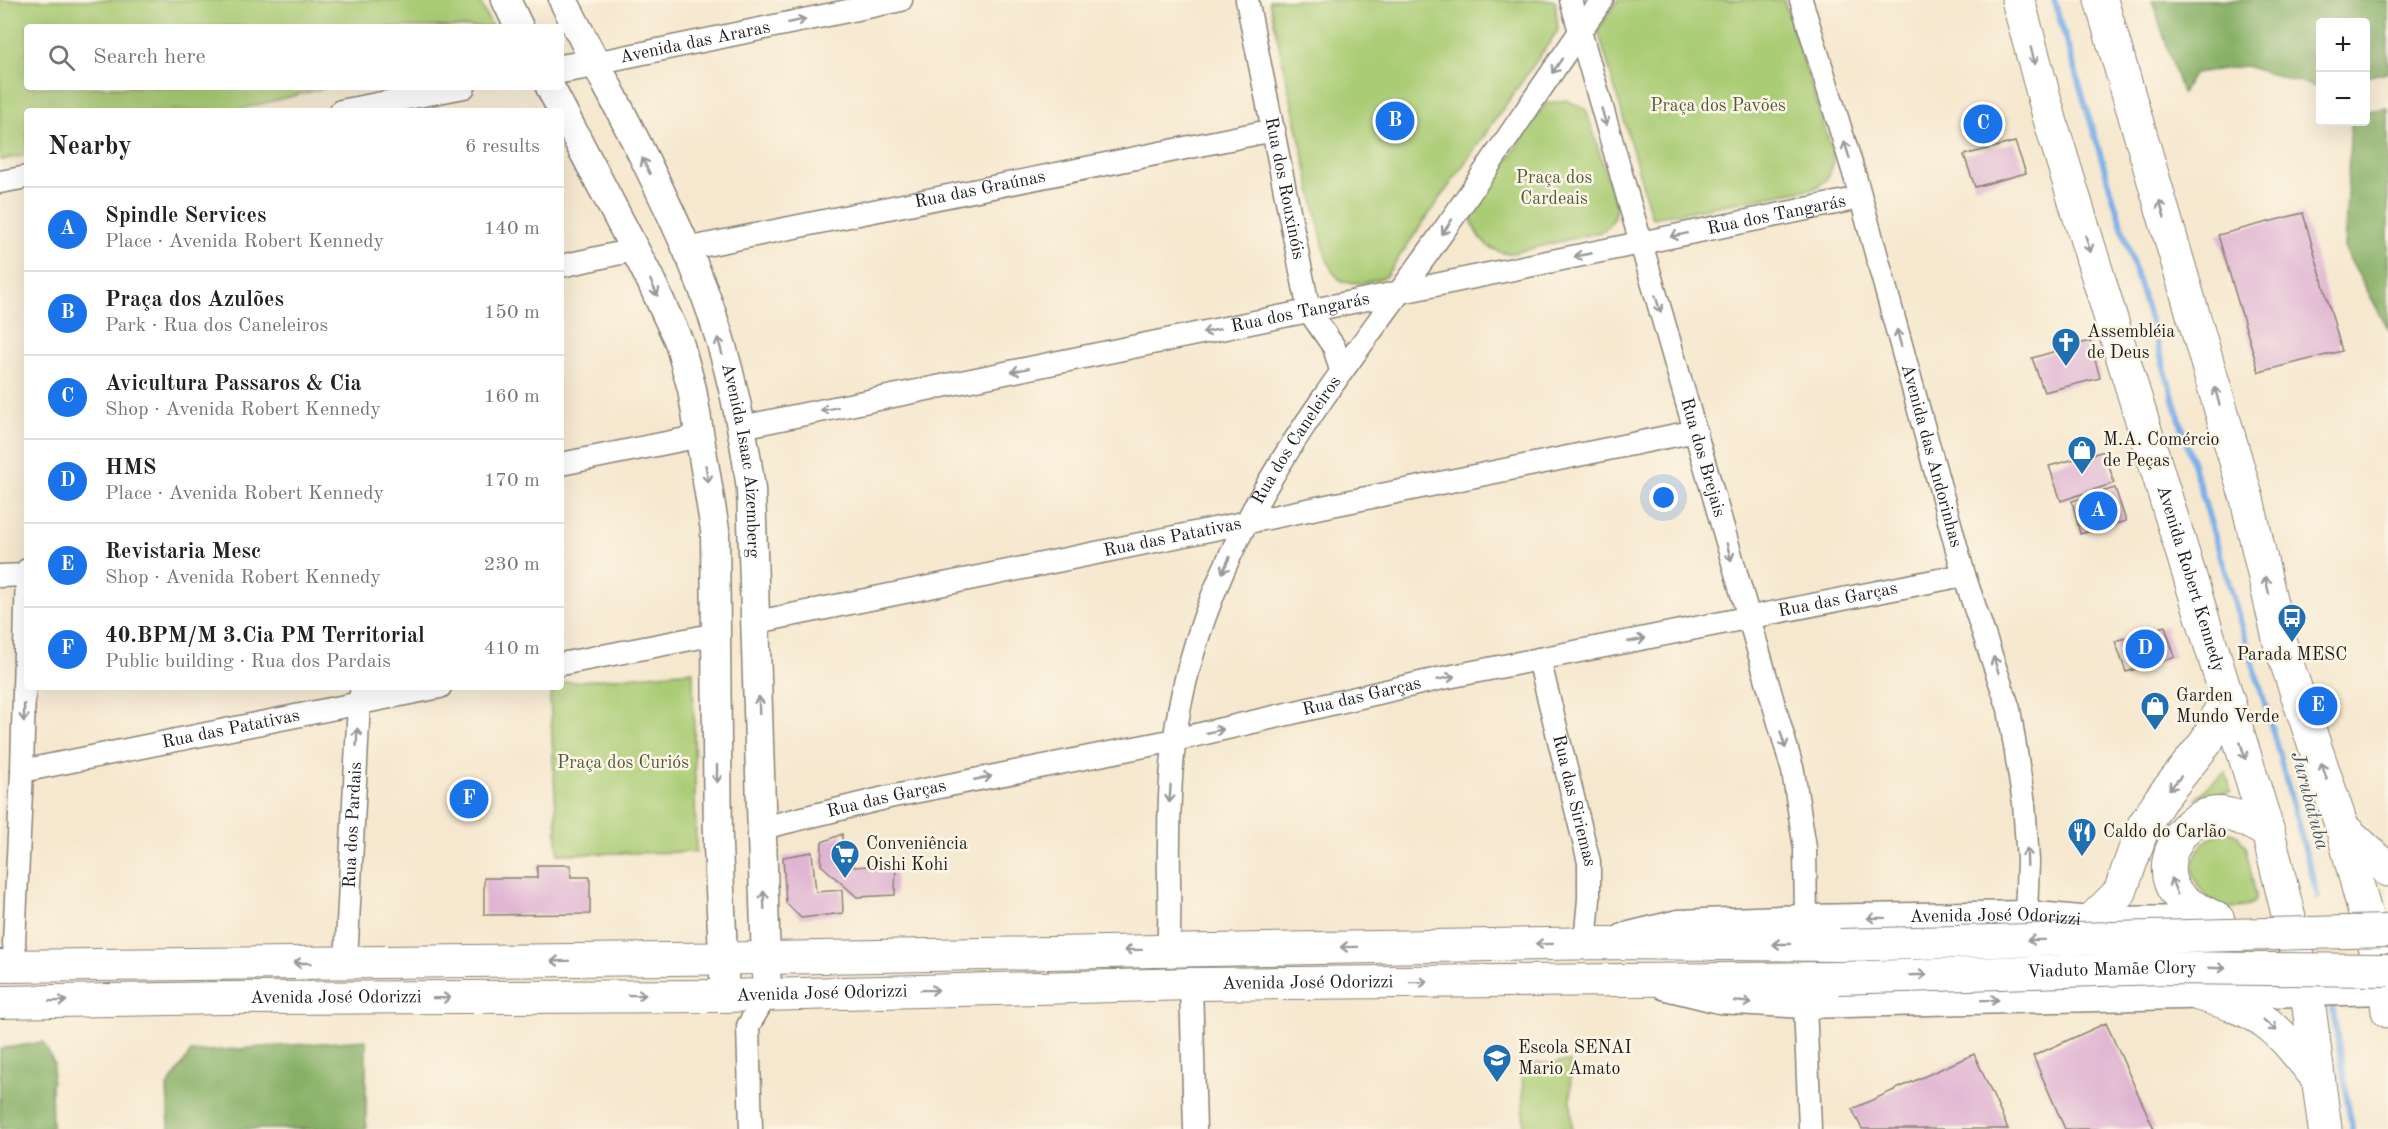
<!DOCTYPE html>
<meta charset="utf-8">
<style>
body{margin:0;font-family:"Old Standard TT",serif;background:#f6f6f6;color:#222}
.controls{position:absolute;right:18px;top:18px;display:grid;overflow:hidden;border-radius:6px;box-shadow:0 6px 24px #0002}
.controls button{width:54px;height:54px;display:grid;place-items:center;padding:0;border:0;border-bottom:2px solid #e0e0e0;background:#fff;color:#222;font:30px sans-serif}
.you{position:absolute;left:1664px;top:498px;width:21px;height:21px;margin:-15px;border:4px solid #fff;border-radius:50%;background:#1a73e8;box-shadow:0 0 0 9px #1a73e833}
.badge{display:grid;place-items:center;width:39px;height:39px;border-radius:50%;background:#1a73e8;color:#fff;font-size:20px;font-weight:700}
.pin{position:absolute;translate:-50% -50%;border:3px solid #fff;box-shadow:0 2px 6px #0006}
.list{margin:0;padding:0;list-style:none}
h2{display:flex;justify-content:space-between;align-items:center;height:78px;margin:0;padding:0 24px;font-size:26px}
h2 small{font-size:20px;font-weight:400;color:#767676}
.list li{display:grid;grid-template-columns:39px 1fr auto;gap:18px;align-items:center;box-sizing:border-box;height:84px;padding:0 24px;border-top:2px solid #e0e0e0}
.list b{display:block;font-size:22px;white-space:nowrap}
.list p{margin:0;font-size:20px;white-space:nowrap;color:#767676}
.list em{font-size:20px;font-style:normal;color:#767676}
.icon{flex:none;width:33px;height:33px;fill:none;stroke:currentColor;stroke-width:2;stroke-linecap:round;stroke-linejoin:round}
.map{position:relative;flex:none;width:2388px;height:1129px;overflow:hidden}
.search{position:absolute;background:#fff;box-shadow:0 6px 24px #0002;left:24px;top:24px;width:540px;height:66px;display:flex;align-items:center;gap:15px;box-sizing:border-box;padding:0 21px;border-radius:6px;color:#767676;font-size:22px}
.panel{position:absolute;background:#fff;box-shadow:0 6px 24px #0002;left:24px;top:108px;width:540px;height:582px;border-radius:6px}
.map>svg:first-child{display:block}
</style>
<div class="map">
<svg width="2388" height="1129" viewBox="0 0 2388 1129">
<rect width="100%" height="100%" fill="#fcf5e5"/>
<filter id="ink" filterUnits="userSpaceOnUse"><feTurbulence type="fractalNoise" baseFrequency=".0167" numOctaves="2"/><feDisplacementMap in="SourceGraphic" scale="12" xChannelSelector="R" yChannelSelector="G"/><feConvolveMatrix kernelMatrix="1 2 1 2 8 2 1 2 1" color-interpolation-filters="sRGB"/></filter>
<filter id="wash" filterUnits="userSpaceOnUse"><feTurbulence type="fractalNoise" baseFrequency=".008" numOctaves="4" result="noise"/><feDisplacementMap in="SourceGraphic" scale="24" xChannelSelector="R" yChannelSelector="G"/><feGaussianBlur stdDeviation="1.35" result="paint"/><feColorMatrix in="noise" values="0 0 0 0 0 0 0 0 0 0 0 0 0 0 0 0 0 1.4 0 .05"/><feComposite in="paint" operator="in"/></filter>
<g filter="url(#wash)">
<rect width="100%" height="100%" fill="#f6e8cf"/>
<!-- green -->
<path fill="#aacc74" stroke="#637448" stroke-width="1.5" d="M0,0H479L492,27H27V87H329L233,111H27V155L0,160Z
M1269,0H1555L1558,30L1385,277L1363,283L1342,282L1332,271L1326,257Z
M1618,0H1784L1833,154C1833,170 1830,180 1815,188L1652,218L1598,30Z
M1566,100L1586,109L1616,207L1613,220L1604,231L1508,254C1486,249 1475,238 1471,216L1545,104Z
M693,671L696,852L558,854L550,697L556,687H561V683Z
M2226,772L2231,792L2201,796L2195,801L2210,784Z
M2223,831L2238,835L2245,846L2256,896L2254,902C2212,928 2159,858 2223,831Z
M1570,1062L1572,1129H1524L1522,1064Z"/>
<!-- forest -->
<path fill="#87b066" stroke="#526641" stroke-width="1.5" d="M2152,0H2388V72L2366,77V22H2320V86L2316,87L2245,66L2194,73L2182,93Z
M2388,108V328L2344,249L2351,122H2366V111Z
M366,1040V1129H169L167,1087L191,1052Z
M43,1042L54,1063L51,1087L52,1129H0V1049Z"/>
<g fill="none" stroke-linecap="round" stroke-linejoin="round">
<!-- stream -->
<path stroke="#7aafe8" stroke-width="6" d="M2054,0L2268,714L2318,897
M2332,1003L2352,1129"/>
</g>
<g id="blocks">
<!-- building -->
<path fill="#e0b5d3" d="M2015,142L2026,173L1975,187L1964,155Z
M2303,213L2342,351L2259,372L2218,235Z
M2090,341L2100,378L2044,392L2032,358Z
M2105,451L2114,483L2061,501L2049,466Z
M2115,488L2126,521L2080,534L2072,501Z
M2165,626L2175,657L2126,672L2115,641Z
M842,834L843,860H853L854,867L896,864L895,895L857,897L821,865L822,842Z
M812,852L816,892L842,890L843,913L801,918L786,903L783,857Z
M537,865H571V877H590V914L484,915V878H537Z
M2106,1023L2154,1129H2065L2033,1056Z
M1974,1054L2008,1129H1862L1852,1109Z"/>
</g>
</g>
<g filter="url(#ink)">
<use href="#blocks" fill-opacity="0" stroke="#898276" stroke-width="1.5"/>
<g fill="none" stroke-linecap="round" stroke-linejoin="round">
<!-- minor casing -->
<g stroke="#898276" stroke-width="25">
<g id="minor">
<path id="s1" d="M1247,0L1309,311L1334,347L1341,370"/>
<path id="s2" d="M1571,0L1793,771L1805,848L1806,919"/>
<path id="s3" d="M1801,0L1856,180L1964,575L2009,709L2024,803L2028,861L2026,915"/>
<path id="s4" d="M595,63L901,0"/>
<path d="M341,111L464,87"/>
<path d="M0,182L27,177"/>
<path id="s5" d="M686,249L1274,130"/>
<path d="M561,266L634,250"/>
<path id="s6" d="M742,427L1860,198"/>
<path d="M561,464L701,436"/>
<path d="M0,576L27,575"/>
<path id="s7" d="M757,622L1696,431"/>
<path id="s8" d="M1539,659L1589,862V899L1585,943"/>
<path d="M561,664L717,634"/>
<path id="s9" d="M22,771L440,687"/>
<path id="s10" d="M762,828L889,797L1175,740L1438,679L1964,575"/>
<path id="s11" d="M1168,950C1171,914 1168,878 1169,842C1169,790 1172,737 1184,687C1226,507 1338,381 1440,236C1495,158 1547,78 1602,0"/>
<path id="s12" d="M346,963L359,703L362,688"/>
<path d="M16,965L14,943L22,771L27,570"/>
<path d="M1191,984L1195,1129"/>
<path d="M1805,1004L1810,1129"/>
<path d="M751,1129L748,1026L767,994"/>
</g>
</g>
<!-- tertiary casing -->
<g stroke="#898276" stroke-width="31">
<g id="tertiary">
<path d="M506,0L519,27"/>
<path id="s13" d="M563,0C607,86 654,172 692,261C722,332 741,412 751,489L767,994"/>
<path d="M561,69L595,63"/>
<path d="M550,87L650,279L679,342L692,389L715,530L718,846L725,996"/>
<path id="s14" d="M1625,937L1678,924L1806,919L2026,915L2091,921L2218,920"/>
<path d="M1666,986L1719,999L1805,1004L2388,990"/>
</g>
</g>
<!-- secondary casing -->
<g stroke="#898276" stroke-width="34">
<g id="secondary">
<path d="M0,966L766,958L1603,943L1840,945"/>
<path id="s15" d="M0,1002L225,998L725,996L1191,984L1838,978"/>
</g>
</g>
<!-- primary casing -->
<g stroke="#898276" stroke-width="35">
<g id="primary">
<path id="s16" d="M2018,0L2051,123L2268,832L2307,992L2325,1129"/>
<path d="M2101,0L2247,499L2280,643L2342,827L2386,991L2388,1011"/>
<path d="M2342,827L2388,870"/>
<path d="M2218,920C2205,912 2186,906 2176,893C2155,865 2180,819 2212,814C2232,811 2252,823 2268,832"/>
<path d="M2091,921L2120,892L2143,827L2160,800L2207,741L2226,697"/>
<path d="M2198,994C2266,1013 2275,1025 2318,1079"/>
</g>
</g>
<!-- minor -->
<use href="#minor" stroke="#fff" stroke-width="22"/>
<!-- tertiary -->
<use href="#tertiary" stroke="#fff" stroke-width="28"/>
<!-- secondary -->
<use href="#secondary" stroke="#fff" stroke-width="32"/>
<!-- primary -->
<use href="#primary" stroke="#fff" stroke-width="33"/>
<!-- secondary-bridge casing -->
<g stroke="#898276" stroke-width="34" stroke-linecap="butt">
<g id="secondary-bridge">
<path d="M1840,945L2388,931"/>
<path id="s17" d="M1838,978L2163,968L2388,970"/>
</g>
</g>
<!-- secondary-bridge -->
<use href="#secondary-bridge" stroke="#fff" stroke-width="32"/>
</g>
<!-- one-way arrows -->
<defs><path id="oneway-shaft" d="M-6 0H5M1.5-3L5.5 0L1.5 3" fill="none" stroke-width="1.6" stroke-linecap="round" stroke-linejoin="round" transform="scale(1.5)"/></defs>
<g stroke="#999">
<use href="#oneway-shaft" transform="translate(797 21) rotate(-12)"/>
<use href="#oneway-shaft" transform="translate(2033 56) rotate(75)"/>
<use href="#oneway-shaft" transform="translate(1557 66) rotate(124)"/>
<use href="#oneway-shaft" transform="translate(1604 117) rotate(74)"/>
<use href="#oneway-shaft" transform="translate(1847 150) rotate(-107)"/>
<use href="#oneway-shaft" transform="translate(646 166) rotate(-116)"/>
<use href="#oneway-shaft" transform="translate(2162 209) rotate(-106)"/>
<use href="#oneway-shaft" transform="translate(1447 227) rotate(124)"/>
<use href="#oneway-shaft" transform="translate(1679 235) rotate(168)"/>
<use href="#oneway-shaft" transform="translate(2088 244) rotate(73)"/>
<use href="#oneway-shaft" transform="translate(1583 255) rotate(169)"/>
<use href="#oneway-shaft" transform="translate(654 288) rotate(65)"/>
<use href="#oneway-shaft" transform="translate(1658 304) rotate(73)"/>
<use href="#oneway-shaft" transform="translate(1211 331) rotate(168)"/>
<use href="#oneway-shaft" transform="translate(1899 338) rotate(-105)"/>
<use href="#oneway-shaft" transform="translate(720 346) rotate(-105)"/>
<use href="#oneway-shaft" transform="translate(1020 370) rotate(168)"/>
<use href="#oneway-shaft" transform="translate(2217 396) rotate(-106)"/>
<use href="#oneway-shaft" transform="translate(829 409) rotate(168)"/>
<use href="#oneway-shaft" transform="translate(707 474) rotate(81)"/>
<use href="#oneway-shaft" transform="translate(1729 552) rotate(75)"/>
<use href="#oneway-shaft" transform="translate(1226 565) rotate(115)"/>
<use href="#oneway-shaft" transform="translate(2267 585) rotate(-103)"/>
<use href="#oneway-shaft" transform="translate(1637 640) rotate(-11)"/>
<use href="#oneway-shaft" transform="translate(1996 665) rotate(-108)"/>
<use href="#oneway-shaft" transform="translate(1446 678) rotate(-12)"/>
<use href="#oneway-shaft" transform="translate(759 705) rotate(-91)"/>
<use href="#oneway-shaft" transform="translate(24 713) rotate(91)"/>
<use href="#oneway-shaft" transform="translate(1215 731) rotate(-13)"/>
<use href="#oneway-shaft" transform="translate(357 737) rotate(-87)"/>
<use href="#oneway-shaft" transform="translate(1783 740) rotate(73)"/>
<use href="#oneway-shaft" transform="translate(2243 751) rotate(73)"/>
<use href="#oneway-shaft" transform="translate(2324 771) rotate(-108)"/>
<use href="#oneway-shaft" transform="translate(717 774) rotate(90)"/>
<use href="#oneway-shaft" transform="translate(983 778) rotate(-11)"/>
<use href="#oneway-shaft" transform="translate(2175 783) rotate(132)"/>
<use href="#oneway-shaft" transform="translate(1170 794) rotate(94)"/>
<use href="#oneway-shaft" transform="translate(2027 857) rotate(-92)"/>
<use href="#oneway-shaft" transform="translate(2174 886) rotate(-112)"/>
<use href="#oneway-shaft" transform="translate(764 900) rotate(-92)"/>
<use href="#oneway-shaft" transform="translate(1876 918) rotate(179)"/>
<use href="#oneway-shaft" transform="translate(2036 940) rotate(179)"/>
<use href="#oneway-shaft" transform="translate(1544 944) rotate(179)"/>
<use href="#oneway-shaft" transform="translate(1781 944) rotate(-180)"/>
<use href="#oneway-shaft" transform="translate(1349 947) rotate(179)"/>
<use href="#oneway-shaft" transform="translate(1133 950) rotate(179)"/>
<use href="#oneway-shaft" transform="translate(560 961) rotate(179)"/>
<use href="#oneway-shaft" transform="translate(302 963) rotate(180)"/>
<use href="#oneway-shaft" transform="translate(2217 968) rotate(2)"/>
<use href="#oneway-shaft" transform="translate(1918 975) rotate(-2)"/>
<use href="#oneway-shaft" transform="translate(1419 982) rotate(-1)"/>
<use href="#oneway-shaft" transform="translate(930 990) rotate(-1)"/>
<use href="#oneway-shaft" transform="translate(637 995) rotate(-1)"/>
<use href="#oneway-shaft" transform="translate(442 998) rotate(-1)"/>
<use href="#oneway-shaft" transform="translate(1990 1000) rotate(-1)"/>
<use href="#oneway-shaft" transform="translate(58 1001) rotate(-1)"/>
<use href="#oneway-shaft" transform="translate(1743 1002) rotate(6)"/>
<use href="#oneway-shaft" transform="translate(2270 1025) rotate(39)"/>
</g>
</g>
<!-- icons -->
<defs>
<g id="church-pin" transform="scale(1.5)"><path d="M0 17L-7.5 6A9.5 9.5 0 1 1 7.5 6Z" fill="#1f6fb2" stroke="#fcf5e5"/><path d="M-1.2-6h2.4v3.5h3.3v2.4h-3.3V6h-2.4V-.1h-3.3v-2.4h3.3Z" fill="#fff"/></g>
<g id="shop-pin" transform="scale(1.5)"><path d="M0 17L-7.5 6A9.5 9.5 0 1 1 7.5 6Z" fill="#1f6fb2" stroke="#fcf5e5"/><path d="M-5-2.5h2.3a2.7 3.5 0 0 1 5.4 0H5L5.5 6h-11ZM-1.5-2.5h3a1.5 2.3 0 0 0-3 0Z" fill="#fff"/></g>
<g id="bus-pin" transform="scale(1.5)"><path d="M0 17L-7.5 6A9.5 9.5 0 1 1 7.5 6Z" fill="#1f6fb2" stroke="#fcf5e5"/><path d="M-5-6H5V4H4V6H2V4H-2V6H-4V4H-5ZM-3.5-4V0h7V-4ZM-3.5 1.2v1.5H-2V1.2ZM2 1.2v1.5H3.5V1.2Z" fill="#fff"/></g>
<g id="restaurant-pin" transform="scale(1.5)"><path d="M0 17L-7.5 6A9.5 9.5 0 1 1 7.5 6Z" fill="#1f6fb2" stroke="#fcf5e5"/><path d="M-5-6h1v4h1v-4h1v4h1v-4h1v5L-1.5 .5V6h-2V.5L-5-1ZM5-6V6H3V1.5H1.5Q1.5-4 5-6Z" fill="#fff"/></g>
<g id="supermarket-pin" transform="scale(1.5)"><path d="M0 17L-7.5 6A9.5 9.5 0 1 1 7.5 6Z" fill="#1f6fb2" stroke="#fcf5e5"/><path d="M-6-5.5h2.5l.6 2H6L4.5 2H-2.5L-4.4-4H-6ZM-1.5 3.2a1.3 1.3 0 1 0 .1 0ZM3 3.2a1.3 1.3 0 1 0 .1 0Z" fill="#fff"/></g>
<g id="university-pin" transform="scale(1.5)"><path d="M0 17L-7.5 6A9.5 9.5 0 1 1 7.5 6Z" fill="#1f6fb2" stroke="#fcf5e5"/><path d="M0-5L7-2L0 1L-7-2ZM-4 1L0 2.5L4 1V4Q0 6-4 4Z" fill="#fff"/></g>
</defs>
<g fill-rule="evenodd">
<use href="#church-pin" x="2066" y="342"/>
<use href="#shop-pin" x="2082" y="450"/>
<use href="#bus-pin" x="2292" y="618"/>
<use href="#shop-pin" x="2155" y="706"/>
<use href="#restaurant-pin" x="2082" y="832"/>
<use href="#supermarket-pin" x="845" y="854"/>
<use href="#university-pin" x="1497" y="1058"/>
</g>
<g text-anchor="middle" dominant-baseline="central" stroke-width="5" stroke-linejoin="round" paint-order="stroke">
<!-- street labels -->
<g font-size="18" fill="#1c1c1c" stroke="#fcf5e5">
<text stroke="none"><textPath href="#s4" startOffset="102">Avenida das Araras</textPath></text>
<text stroke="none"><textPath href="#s1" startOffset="192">Rua dos Rouxinóis</textPath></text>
<text stroke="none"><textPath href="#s5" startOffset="300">Rua das Graúnas</textPath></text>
<text stroke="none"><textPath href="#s6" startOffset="1056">Rua dos Tangarás</textPath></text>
<text stroke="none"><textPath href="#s6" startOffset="570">Rua dos Tangarás</textPath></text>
<text stroke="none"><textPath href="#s11" startOffset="537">Rua dos Caneleiros</textPath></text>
<text stroke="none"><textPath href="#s3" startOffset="474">Avenida das Andorinhas</textPath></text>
<text stroke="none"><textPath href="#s2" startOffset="476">Rua dos Brejais</textPath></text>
<text stroke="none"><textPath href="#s13" startOffset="498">Avenida Isaac Aizemberg</textPath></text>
<text stroke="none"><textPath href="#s7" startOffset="424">Rua das Patativas</textPath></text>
<text stroke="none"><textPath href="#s16" startOffset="604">Avenida Robert Kennedy</textPath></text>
<text stroke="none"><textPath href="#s10" startOffset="1100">Rua das Garças</textPath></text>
<text stroke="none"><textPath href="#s10" startOffset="614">Rua das Garças</textPath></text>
<text stroke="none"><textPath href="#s9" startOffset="213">Rua das Patativas</textPath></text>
<text stroke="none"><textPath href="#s10" startOffset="128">Rua das Garças</textPath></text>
<text stroke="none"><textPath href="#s8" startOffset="146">Rua das Siriemas</textPath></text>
<text stroke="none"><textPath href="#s12" startOffset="138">Rua dos Pardais</textPath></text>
<text stroke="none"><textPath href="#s14" startOffset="372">Avenida José Odorizzi</textPath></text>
<text stroke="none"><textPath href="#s17" startOffset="274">Viaduto Mamãe Clory</textPath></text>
<text stroke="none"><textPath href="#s15" startOffset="1308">Avenida José Odorizzi</textPath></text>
<text stroke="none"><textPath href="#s15" startOffset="822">Avenida José Odorizzi</textPath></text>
<text stroke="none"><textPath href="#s15" startOffset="336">Avenida José Odorizzi</textPath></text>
</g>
<!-- park labels -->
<g font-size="18" fill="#4e5a3b" stroke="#fcf5e5">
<text x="1718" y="106">Praça dos Pavões</text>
<text x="1554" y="178">Praça dos<tspan x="1554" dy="21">Cardeais</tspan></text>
<text x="623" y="763">Praça dos Curiós</text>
</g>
<!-- poi labels -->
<g font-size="18" fill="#1c1c1c" stroke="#fcf5e5" text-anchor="start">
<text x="2087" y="332">Assembléia<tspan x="2087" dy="21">de Deus</tspan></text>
<text x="2103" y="440">M.A. Comércio<tspan x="2103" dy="21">de Peças</tspan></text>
<text x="2292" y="655" text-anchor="middle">Parada MESC</text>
<text x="2176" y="696">Garden<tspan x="2176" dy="21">Mundo Verde</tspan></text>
<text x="2103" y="832">Caldo do Carlão</text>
<text x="866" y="844">Conveniência<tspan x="866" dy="21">Oishi Kohi</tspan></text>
<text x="1518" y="1048">Escola SENAI<tspan x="1518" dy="21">Mario Amato</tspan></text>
</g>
<!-- water labels -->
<g font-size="20" font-style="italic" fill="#42576e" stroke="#fcf5e5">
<text transform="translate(2309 801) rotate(75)">Jurubatuba</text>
</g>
</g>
</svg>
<div class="controls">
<button>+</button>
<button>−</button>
</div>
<div class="you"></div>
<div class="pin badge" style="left:2098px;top:511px">A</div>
<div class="pin badge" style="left:1395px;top:121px">B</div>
<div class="pin badge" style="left:1983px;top:124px">C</div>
<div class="pin badge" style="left:2145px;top:649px">D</div>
<div class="pin badge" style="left:2318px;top:706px">E</div>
<div class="pin badge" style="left:469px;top:799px">F</div>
<div class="search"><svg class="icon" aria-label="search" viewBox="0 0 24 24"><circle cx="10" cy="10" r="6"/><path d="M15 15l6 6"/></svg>Search here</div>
<section class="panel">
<h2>Nearby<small>6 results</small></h2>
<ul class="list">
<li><span class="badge">A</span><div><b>Spindle Services</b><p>Place · Avenida Robert Kennedy</p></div><em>140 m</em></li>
<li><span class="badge">B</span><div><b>Praça dos Azulões</b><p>Park · Rua dos Caneleiros</p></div><em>150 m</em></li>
<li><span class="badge">C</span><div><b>Avicultura Passaros &amp; Cia</b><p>Shop · Avenida Robert Kennedy</p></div><em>160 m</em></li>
<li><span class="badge">D</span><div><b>HMS</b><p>Place · Avenida Robert Kennedy</p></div><em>170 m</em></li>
<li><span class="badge">E</span><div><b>Revistaria Mesc</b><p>Shop · Avenida Robert Kennedy</p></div><em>230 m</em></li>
<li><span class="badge">F</span><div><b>40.BPM/M 3.Cia PM Territorial</b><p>Public building · Rua dos Pardais</p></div><em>410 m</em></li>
</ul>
</section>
</div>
